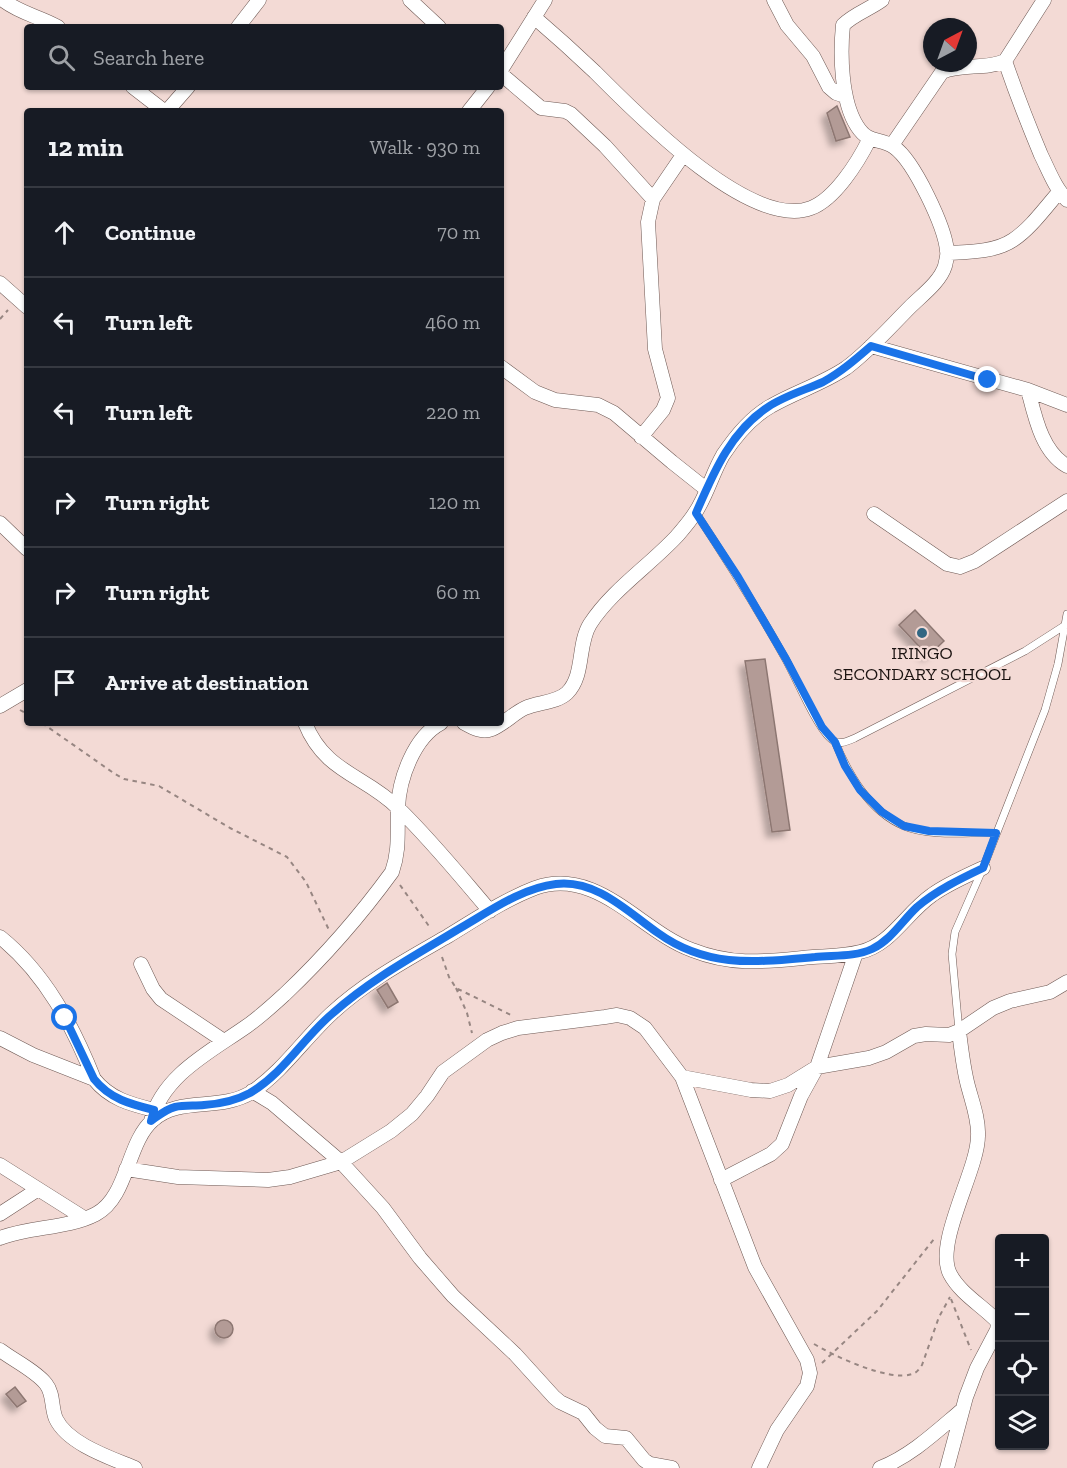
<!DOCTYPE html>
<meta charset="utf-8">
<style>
body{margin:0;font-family:"Zilla Slab",serif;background:#20242c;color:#f1f3f6}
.controls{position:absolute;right:18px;bottom:18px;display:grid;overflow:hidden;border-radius:6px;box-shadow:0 2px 4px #0004}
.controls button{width:54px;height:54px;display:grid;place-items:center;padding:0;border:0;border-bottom:2px solid #363941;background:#171b24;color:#f1f3f6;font:30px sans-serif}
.compass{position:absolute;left:923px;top:18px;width:54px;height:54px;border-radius:50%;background:#171b24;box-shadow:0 2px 4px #0004;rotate:41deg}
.stop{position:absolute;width:18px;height:18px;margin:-14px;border:4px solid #1a73e8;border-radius:50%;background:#fff}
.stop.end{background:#1a73e8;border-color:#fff;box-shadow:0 2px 6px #0008}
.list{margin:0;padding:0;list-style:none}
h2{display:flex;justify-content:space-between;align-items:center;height:78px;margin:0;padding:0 24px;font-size:26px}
h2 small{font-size:20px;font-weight:400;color:#9ea1a6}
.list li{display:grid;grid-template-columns:39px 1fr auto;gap:18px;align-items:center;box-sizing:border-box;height:90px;padding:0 24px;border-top:2px solid #363941}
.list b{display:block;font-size:22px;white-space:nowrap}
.list em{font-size:20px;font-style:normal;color:#9ea1a6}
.icon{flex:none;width:33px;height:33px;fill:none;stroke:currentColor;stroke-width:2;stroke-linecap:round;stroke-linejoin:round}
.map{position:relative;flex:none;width:1067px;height:1468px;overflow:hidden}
.search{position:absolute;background:#171b24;box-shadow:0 2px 4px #0004;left:24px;top:24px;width:480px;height:66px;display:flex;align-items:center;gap:15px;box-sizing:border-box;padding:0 21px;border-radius:6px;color:#9ea1a6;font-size:22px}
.panel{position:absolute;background:#171b24;box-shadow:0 2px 4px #0004;left:24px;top:108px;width:480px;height:618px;border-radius:6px}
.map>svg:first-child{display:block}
</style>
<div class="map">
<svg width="1067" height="1468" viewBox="0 0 1067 1468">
<defs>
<filter id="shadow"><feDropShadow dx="-5.5" dy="5.5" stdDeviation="3" flood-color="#0004"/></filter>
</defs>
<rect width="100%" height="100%" fill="#f3dad5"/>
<!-- building -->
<path fill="#b39b96" stroke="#8d7772" stroke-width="1.5" filter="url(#shadow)" d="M837,106L850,137L836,141L827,113Z
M915,610L944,641L928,656L899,625Z
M765,659L790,830L772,832L745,661Z
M387,983L398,1002L388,1008L377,990Z
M215 1329a9 9 0 1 1 18 0a9 9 0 1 1-18 0Z
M15,1387L26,1401L17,1407L6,1394Z"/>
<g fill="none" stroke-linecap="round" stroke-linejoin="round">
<!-- service casing -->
<g stroke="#6e5954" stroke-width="8">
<path id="service" d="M696,513C727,560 757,608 785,658C797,679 814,722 830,738C838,746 846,742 855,738L1025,651L1067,624
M835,742C849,775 869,811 904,826C931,837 967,832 996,833
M959,1031L952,954L955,932L983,868L1045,710L1058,664L1067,614"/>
</g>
<!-- minor casing -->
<g stroke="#6e5954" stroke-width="15">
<path id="minor" d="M3,0C19,13 41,17 58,27
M410,0L439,27
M774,0L787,25L813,56L829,87L836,93L845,96
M534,17C555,35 575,53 595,72C635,112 750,231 811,208C835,199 858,162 869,140
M238,27L259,0
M1005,61C1016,93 1028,124 1041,155C1049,171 1055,188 1067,200
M501,70L545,0
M501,74L541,108L565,111L571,114L605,146L653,199
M133,87L164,111
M167,111L188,87
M469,111L488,87
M892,145L942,72C962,63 985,70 1005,61L1044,0
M948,253C969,252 995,252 1013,240C1030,229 1045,208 1059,192
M0,283L27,307
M871,346L1028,390L1067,405
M501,367L535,392L555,400L598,405L614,413L672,462L706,489
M1028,390C1035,417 1042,452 1067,466
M641,437L663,410L668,398L655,349L648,222L653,199L683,155
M874,514L947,564L960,567L975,561L1067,501
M0,523L27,549
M0,706L27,690
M305,723C325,773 365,775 398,808C431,840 460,876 490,911
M464,723C473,728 482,733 492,729C504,724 514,713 525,708C538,702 556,703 567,693C585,675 577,645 590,624C612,590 649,566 677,536C683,529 690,521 695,513C707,495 712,474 723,455C735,437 751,417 771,406C795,392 822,384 846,368C869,351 890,327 910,307C922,295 940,282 945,266C946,261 948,255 947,251C945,227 914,161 894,147C880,137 869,145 857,126C841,101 840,54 843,25C854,14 870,9 882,0
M0,937C45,973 73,1026 94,1079C110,1099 130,1104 154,1110
M141,964L153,989L161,999L224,1041
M0,1038L33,1055L94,1079
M682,1077L751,1090L770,1091L788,1085L817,1067L869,1058L886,1052L914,1036L926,1034L949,1035L959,1031L993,1008L1010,1001L1050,992L1067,982
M252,1091L272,1103L341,1162L383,1208L420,1258L453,1296L515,1354L554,1397L560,1402L583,1413L595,1428L605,1436L626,1438L644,1460L650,1464L672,1468
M151,1121C163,1075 210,1052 247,1026C260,1017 273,1005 285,994C324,957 360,916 392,872C400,849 397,832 398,808C399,779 414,737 441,723
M0,1165L84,1218
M126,1169L178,1177L268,1180L290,1177L341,1162L391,1131L412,1114L427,1096L443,1072L487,1040L502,1033L518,1028L605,1017L617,1015L630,1018L645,1028L682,1077L755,1267L807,1360L810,1373L807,1386L777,1430L759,1468
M721,1180L771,1154L782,1144L801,1096L817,1067L856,953
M0,1214L37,1190
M0,1238C31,1226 67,1229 96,1214C128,1197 127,1142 153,1120C179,1096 220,1112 252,1092C283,1071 304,1039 331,1014C365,982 408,959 448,936C476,919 504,900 535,888C597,866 640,931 692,950C735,967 768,961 813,957C828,956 845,956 860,952C891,945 906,913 932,895C947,884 966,876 983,868
M0,1350C13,1360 36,1371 46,1384C54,1394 51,1408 56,1419C68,1444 111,1458 135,1468
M880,1468C911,1456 937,1431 962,1410
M947,1468L966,1397L977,1368L997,1330L998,1324L996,1320C981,1305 960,1293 950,1274C934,1243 978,1170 978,1136C979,1118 971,1099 967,1082C963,1065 961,1048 959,1031"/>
</g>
<!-- path -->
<path stroke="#978682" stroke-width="2" stroke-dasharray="4.5 4.5" stroke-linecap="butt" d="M0,319L8,310
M20,710L27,714
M42,723L115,774L124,779L159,786L230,828L287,857L306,882L329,930
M400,885L431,929
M442,957L449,977L456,988L511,1015
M456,988L467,1013L472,1033
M951,1299L971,1350
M814,1344C834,1356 889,1382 912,1374C917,1373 919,1369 922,1365L939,1317L950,1297
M822,1363L877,1311L934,1239"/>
<!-- service -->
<use href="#service" stroke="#fff" stroke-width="7"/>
<!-- minor -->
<use href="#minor" stroke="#fff" stroke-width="14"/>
</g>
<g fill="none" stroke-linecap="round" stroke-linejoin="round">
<!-- route -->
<path stroke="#1a73e8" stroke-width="8" d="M65,1018L94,1079C110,1099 130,1104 154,1110L151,1121C158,1116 166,1109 175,1107C184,1105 195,1106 204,1105C219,1104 237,1100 250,1093C284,1073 304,1037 333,1013C370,980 414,956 457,930C487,913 521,888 556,884C596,879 628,912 658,933C708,969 757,962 815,957C833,955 855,957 872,949C891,940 902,921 917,907C937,890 960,879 983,868L996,833L929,831L904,826L882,812L860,790L845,766L835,742L822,727L786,659L738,577L696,513C713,474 730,432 768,407C784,396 805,390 823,382C841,372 856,359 871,346L988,380"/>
</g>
<!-- markers -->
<circle fill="#326783" stroke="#f3dad5" stroke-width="2" cx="922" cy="633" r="6"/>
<g text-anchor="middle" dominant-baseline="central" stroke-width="4.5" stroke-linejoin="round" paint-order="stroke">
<!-- poi labels -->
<g font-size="18" fill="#1c1412" stroke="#f3dad5">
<text x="922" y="653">IRINGO<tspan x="922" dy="21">SECONDARY SCHOOL</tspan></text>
</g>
</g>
</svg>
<div class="controls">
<button>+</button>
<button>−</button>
<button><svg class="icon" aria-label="locate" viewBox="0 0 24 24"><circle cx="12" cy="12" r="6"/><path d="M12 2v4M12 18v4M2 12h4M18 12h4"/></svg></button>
<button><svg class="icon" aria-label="layers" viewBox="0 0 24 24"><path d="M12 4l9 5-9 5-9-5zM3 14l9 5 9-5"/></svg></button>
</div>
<svg class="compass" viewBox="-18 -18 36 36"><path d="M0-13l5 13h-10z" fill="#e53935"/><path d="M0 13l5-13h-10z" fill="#9ea1a6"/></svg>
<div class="stop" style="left:65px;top:1018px"></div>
<div class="stop end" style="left:988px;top:380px"></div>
<div class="search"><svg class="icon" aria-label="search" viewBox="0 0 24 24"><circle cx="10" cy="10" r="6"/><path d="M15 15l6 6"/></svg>Search here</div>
<section class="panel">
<h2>12 min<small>Walk · 930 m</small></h2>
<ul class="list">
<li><svg class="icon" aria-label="ahead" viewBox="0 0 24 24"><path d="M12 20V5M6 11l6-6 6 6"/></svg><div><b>Continue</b></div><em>70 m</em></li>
<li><svg class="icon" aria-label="left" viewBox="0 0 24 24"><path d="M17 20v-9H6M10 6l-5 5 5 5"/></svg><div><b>Turn left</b></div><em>460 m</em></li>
<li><svg class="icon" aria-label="left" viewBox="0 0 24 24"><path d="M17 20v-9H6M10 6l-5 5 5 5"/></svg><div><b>Turn left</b></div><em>220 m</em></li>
<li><svg class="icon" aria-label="right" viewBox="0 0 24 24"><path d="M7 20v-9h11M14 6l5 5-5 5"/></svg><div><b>Turn right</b></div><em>120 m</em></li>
<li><svg class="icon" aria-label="right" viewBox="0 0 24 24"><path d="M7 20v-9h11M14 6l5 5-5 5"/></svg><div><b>Turn right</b></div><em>60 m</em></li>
<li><svg class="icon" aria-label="arrive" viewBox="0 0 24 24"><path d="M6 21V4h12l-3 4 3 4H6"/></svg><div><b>Arrive at destination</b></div></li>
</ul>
</section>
</div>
